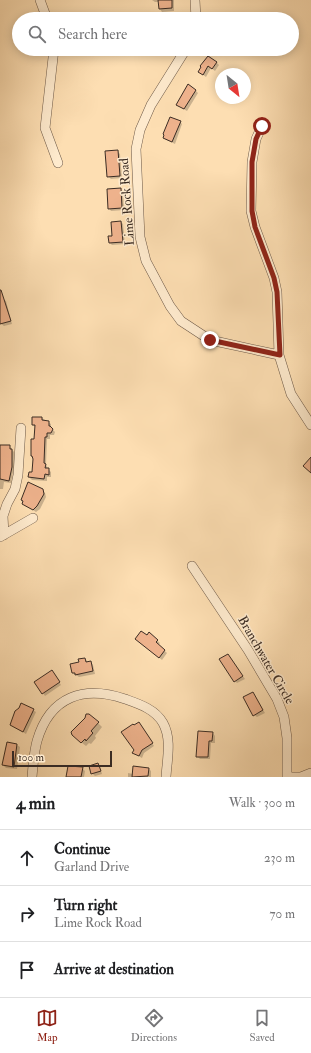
<!DOCTYPE html>
<meta charset="utf-8">
<style>
body{margin:0;font-family:"IM FELL Double Pica",serif;background:#f6f6f6;color:#202124}
.compass{position:absolute;left:215px;top:68px;width:36px;height:36px;border-radius:50%;background:#fff;box-shadow:0 2px 10px #0003;rotate:150deg}
.scale{position:absolute;left:12px;bottom:10px;width:100px;box-sizing:border-box;padding-left:4px;border:2px solid #3b2c23;border-top:0;font-size:11px;line-height:14px;white-space:nowrap;color:#3b2c23;-webkit-text-stroke:3px #feeacd;paint-order:stroke}
.stop{position:absolute;width:12px;height:12px;margin:-9px;border:3px solid #8f2418;border-radius:50%;background:#fff}
.stop.end{background:#8f2418;border-color:#fff;box-shadow:0 1px 4px #0008}
.list{margin:0;padding:0;list-style:none}
h2{display:flex;justify-content:space-between;align-items:center;height:52px;margin:0;padding:0 16px;font-size:17px}
h2 small{font-size:13px;font-weight:400;color:#757577}
.list li{display:grid;grid-template-columns:26px 1fr auto;gap:12px;align-items:center;box-sizing:border-box;height:56px;padding:0 16px;border-top:1px solid #e0e0e0}
.list b{display:block;font-size:15px;white-space:nowrap}
.list p{margin:0;font-size:13px;white-space:nowrap;color:#757577}
.list em{font-size:13px;font-style:normal;color:#757577}
.icon{flex:none;width:22px;height:22px;fill:none;stroke:currentColor;stroke-width:2;stroke-linecap:round;stroke-linejoin:round}
.map{position:relative;flex:none;width:311px;height:777px;overflow:hidden}
.search{position:absolute;background:#fff;box-shadow:0 2px 10px #0003;left:12px;right:12px;top:12px;height:44px;display:flex;align-items:center;gap:10px;box-sizing:border-box;padding:0 14px;border-radius:22px;color:#757577;font-size:15px}
.sheet{height:220px;background:#fff}
nav{display:flex;justify-content:space-around;align-items:center;box-sizing:border-box;height:56px;border-top:1px solid #e0e0e0;background:#fff;font-size:11px;color:#757577}
nav a{display:grid;justify-items:center;gap:2px}
nav .on{color:#8f2418}
.map>svg:first-child{display:block}
</style>
<div class="map">
<svg width="311" height="777" viewBox="0 0 311 777">
<rect width="100%" height="100%" fill="#fddeb2"/>
<filter id="stains"><feTurbulence type="fractalNoise" baseFrequency=".005" numOctaves="4"/><feColorMatrix values="0 0 0 0 .2 0 0 0 0 .09 0 0 0 0 .02 0 0 0 .5 -.17"/></filter>
<radialGradient id="worn" r=".72"><stop offset=".6" stop-color="#630" stop-opacity="0"/><stop offset="1" stop-color="#630" stop-opacity=".3"/></radialGradient>
<!-- shadow -->
<path fill="#0003" d="M152,0H174V11L162,12L160,9L159,2H155Z
M216,62L219,65L215,71L211,68L206,77L199,72L202,67Z
M195,90L198,93L187,111L177,105Z
M180,122L182,124L175,144L167,140L164,138Z
M117,151L120,154L122,178L111,179L108,176Z
M120,189L123,192L124,210L111,211L109,208Z
M121,222L123,224L125,244L112,245L109,242Z
M3,299L6,301L12,324L4,326L0,323V300Z
M42,418L51,424V428L55,432L54,435H50V439H47L46,465L48,469L51,472V477H47V481L32,480L29,477L33,473L35,440L36,428L33,425Z
M0,446H9L14,452V467L11,483L4,482L3,489H0Z
M42,490L45,493L46,497L40,509L36,512L23,504Z
M149,633L160,643L158,645L167,653L162,660L139,641Z
M228,655L245,679L237,683L235,681Z
M85,659L88,662H91L93,665L95,674L79,677L73,673L80,663Z
M54,674L61,685L45,696L43,693Z
M253,693L265,713L257,717L254,715Z
M22,704L36,712L26,734L11,725Z
M98,723L102,727L95,736L96,738L91,744L89,743L86,746L77,739Z
M141,726L154,746L144,753L142,758L133,753Z
M213,733L215,736V743H211L210,759H200L197,756Z
M7,743L17,745L20,747L17,769L6,768L3,765Z
M98,764L100,767L102,774L95,776L92,773Z
M82,768L85,771L84,777H67Z
M149,769L151,771V777H128V773L133,774Z"/>
<!-- building -->
<path fill="#eeb28c" stroke="#3b2c23" d="M158,0H172V8L159,9Z
M208,56L217,62L212,69L208,66L203,75L198,72L201,67L200,66Z
M188,84L196,90L184,109L176,105Z
M170,117L181,121L172,142L163,138L164,135L163,134Z
M118,150L120,176L107,177L105,151Z
M121,188L122,208L108,209L107,189Z
M121,221L123,242L109,243L108,236H112L111,222Z
M0,290H1L11,321L0,324Z
M32,417H42V420L49,421V426H50L53,429L51,433H47V437H45L44,463L46,464L45,468H49V475L45,474L44,479L28,477L29,472H32L33,459L32,456H31V439H34L35,425H32Z
M0,445H10V449H12V467L9,481L0,479Z
M311,457V473L303,466Z
M28,482L43,489L44,494L37,506L33,510L22,504L23,501L21,500Z
M141,631L147,635L149,632L158,640L156,642L165,650L159,658L135,639Z
M228,654L243,676L234,682L219,659Z
M85,658L86,662L91,661L93,671L75,675V673H72L70,664L79,662L78,659Z
M52,670L60,682L42,694L34,682Z
M253,692L263,710L253,716L243,697Z
M21,703L34,709L23,732L10,725L15,711L19,708Z
M86,714H89L99,722L91,731L93,733L86,741L85,739L81,743L72,735L71,732L85,718Z
M139,722L153,743L142,750L139,756L132,753L134,750L121,732L133,724L134,725Z
M198,731L213,732L212,741H209L208,757H196Z
M7,742L17,744L14,767L2,765Z
M98,763L101,771L91,774L89,766Z
M68,766L83,767L81,777H66Z
M133,766L149,768L148,776L132,777Z"/>
<g fill="none" stroke-linecap="round" stroke-linejoin="round">
<!-- minor casing -->
<g stroke="#6c5847" stroke-width="10">
<path id="minor" d="M40,0L47,19
M195,0L196,19
M54,49L45,128L58,163
M186,49L151,105L140,130L136,149L140,237L146,261L170,306L181,321L210,340L279,355
M262,126L256,139L252,162L251,211L255,227L274,278L277,292L279,355L291,394L311,425
M4,535L3,516L7,504L15,489L18,475L21,428
M0,537L33,518
M192,566L248,650L277,699L284,717L287,738V777
M32,777C33,765 34,752 37,741C50,696 84,685 125,699C139,704 155,709 163,723C172,739 167,760 166,777
M287,777H301L311,773"/>
</g>
<!-- minor -->
<use href="#minor" stroke="#feeacd" stroke-width="9"/>
</g>
<g fill="none" stroke-linecap="round" stroke-linejoin="round">
<!-- route -->
<path stroke="#8f2418" stroke-width="5" d="M210,340L280,355L277,292L274,278L255,227L252,211V162L256,139L262,126"/>
</g>
<g text-anchor="middle" dominant-baseline="central" stroke-width="3" stroke-linejoin="round" paint-order="stroke">
<!-- street labels -->
<g font-size="13" fill="#3b2c23" stroke="#feeacd">
<text transform="translate(127 202) rotate(-94)">Lime Rock Road</text>
<text transform="translate(266 660) rotate(60)">Branchwater Circle</text>
</g>
</g>
<rect width="100%" height="100%" filter="url(#stains)"/>
<rect width="100%" height="100%" fill="url(#worn)"/>
</svg>
<svg class="compass" viewBox="-18 -18 36 36"><path d="M0-13l5 13h-10z" fill="#e53935"/><path d="M0 13l5-13h-10z" fill="#757577"/></svg>
<div class="scale">100 m</div>
<div class="stop" style="left:262px;top:126px"></div>
<div class="stop end" style="left:210px;top:340px"></div>
<div class="search"><svg class="icon" aria-label="search" viewBox="0 0 24 24"><circle cx="10" cy="10" r="6"/><path d="M15 15l6 6"/></svg>Search here</div>
</div>
<section class="sheet">
<h2>4 min<small>Walk · 300 m</small></h2>
<ul class="list">
<li><svg class="icon" aria-label="ahead" viewBox="0 0 24 24"><path d="M12 20V5M6 11l6-6 6 6"/></svg><div><b>Continue</b><p>Garland Drive</p></div><em>230 m</em></li>
<li><svg class="icon" aria-label="right" viewBox="0 0 24 24"><path d="M7 20v-9h11M14 6l5 5-5 5"/></svg><div><b>Turn right</b><p>Lime Rock Road</p></div><em>70 m</em></li>
<li><svg class="icon" aria-label="arrive" viewBox="0 0 24 24"><path d="M6 21V4h12l-3 4 3 4H6"/></svg><div><b>Arrive at destination</b></div></li>
</ul>
</section>
<nav>
<a class="on"><svg class="icon" aria-label="map" viewBox="0 0 24 24"><path d="M3 6l6-2 6 2 6-2v14l-6 2-6-2-6 2zM9 4v14M15 6v14"/></svg>Map</a>
<a><svg class="icon" aria-label="directions" viewBox="0 0 24 24"><path d="M12 3l9 9-9 9-9-9zM9 14v-3h6M13 9l2 2-2 2"/></svg>Directions</a>
<a><svg class="icon" aria-label="saved" viewBox="0 0 24 24"><path d="M7 4h10v16l-5-4-5 4z"/></svg>Saved</a>
</nav>
